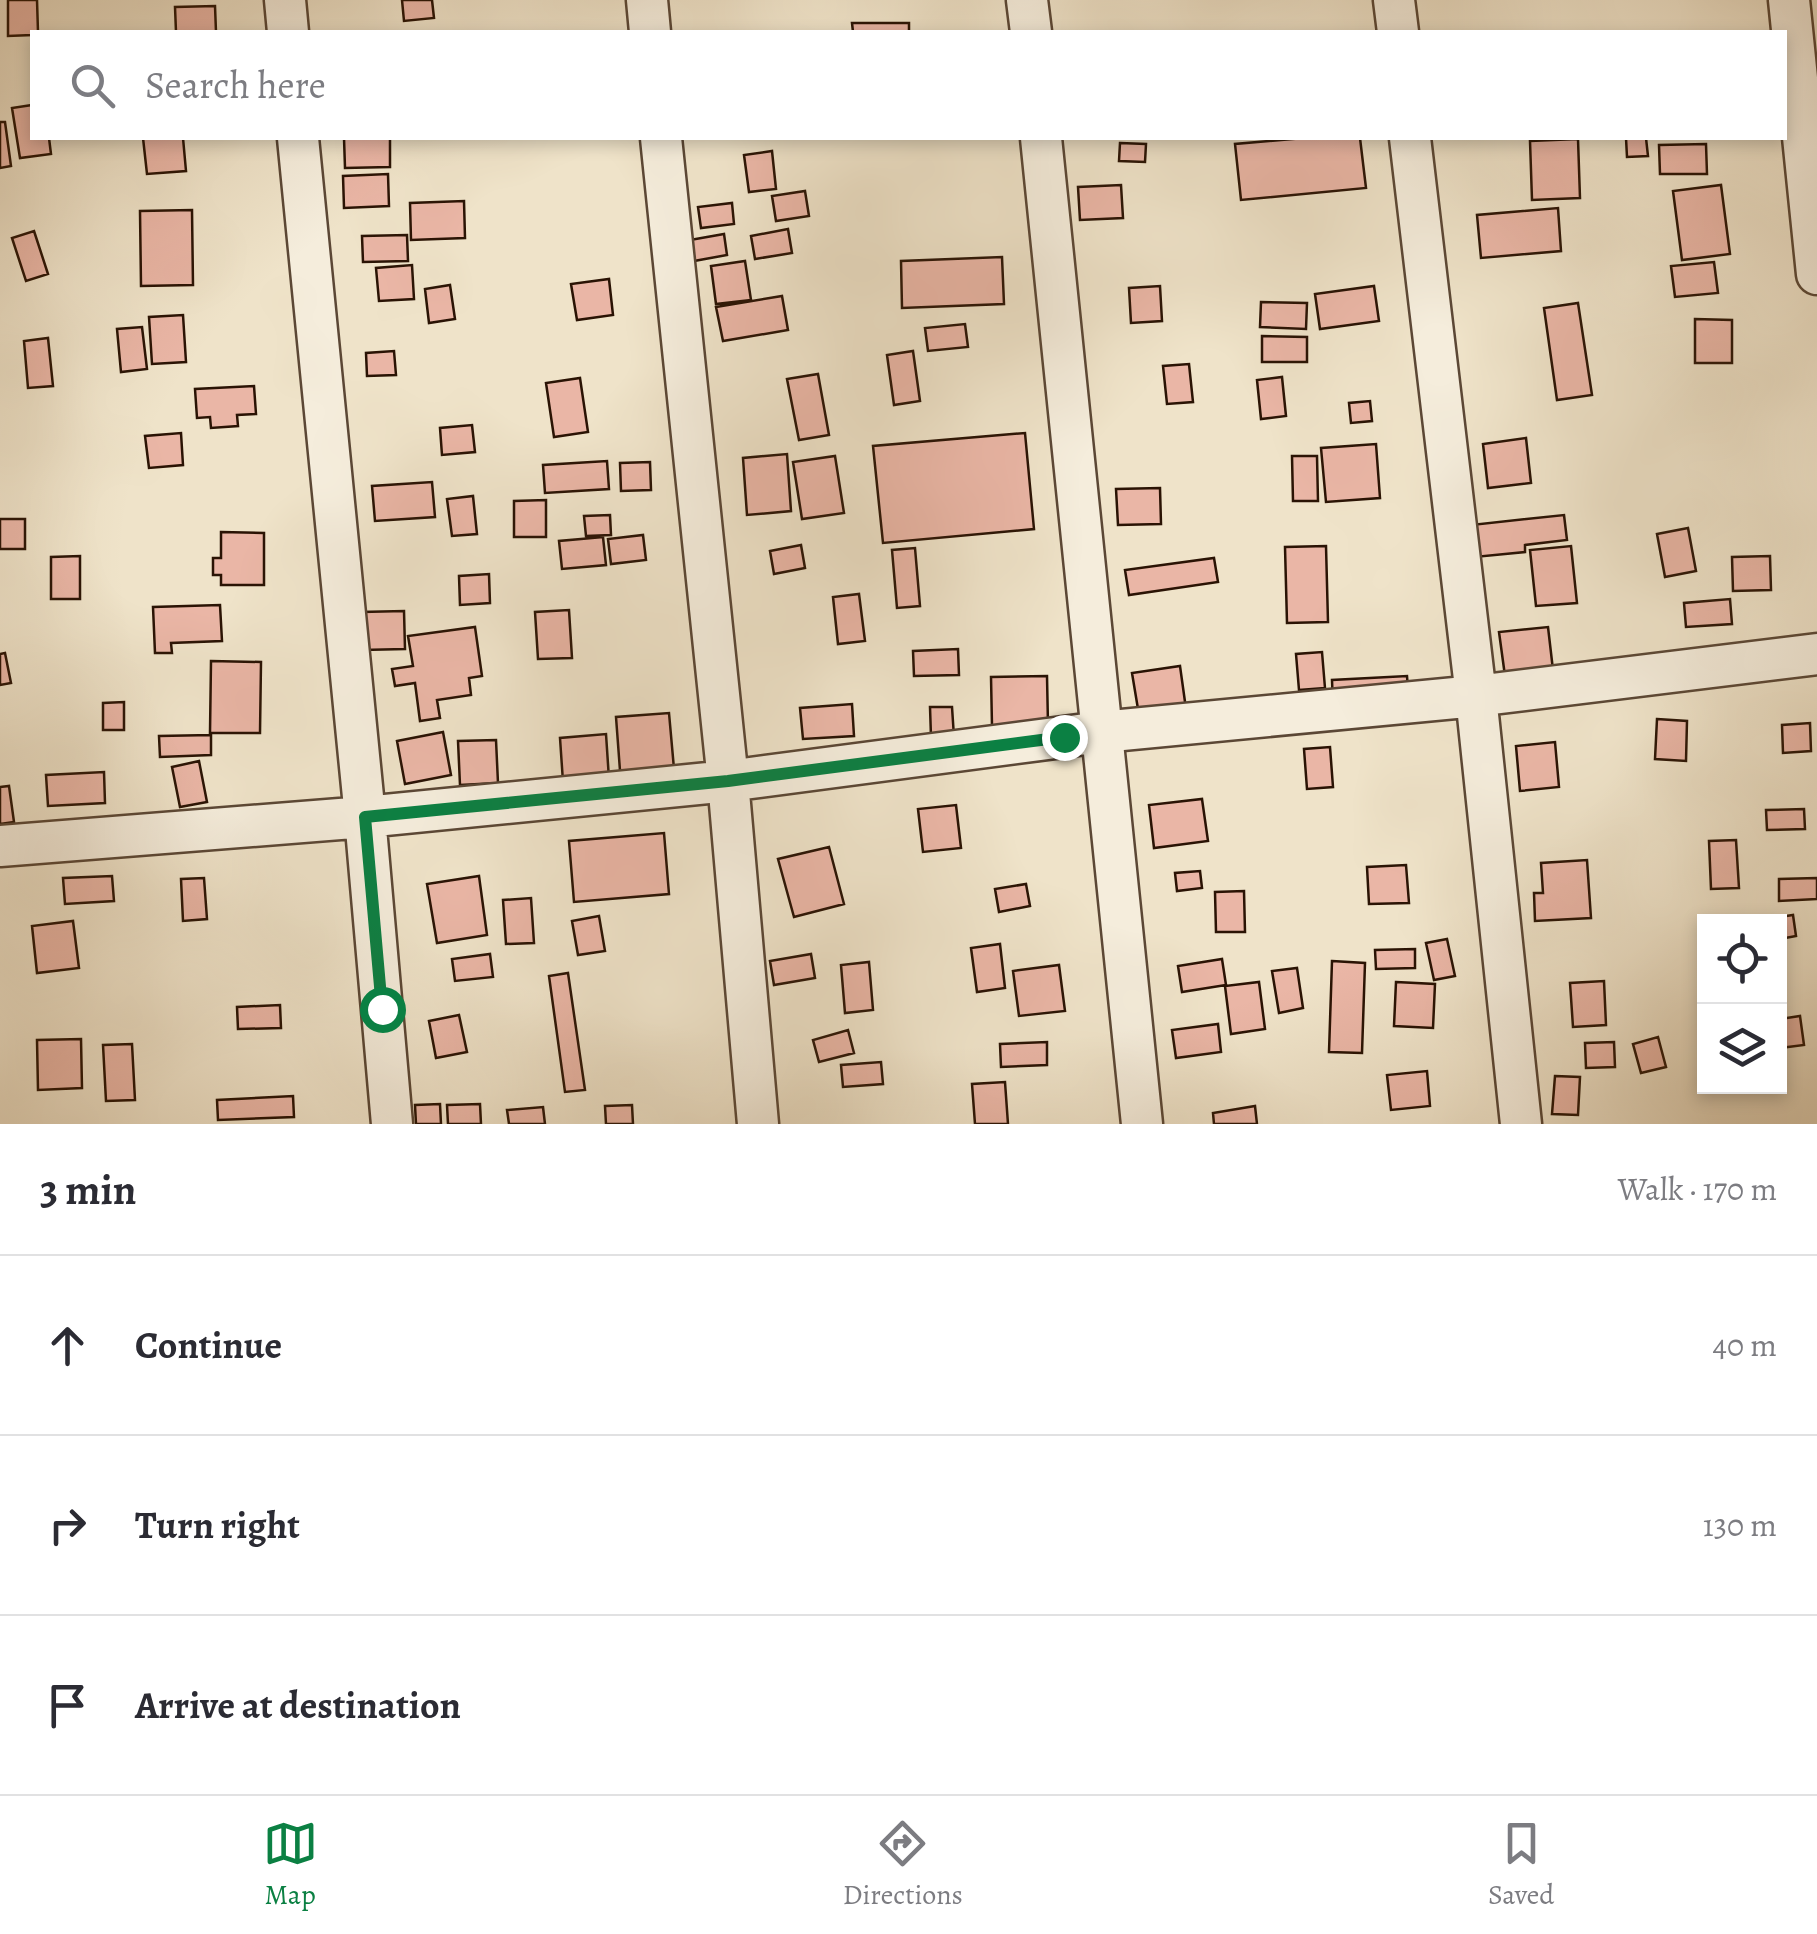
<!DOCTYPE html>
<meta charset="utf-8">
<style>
body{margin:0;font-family:Alegreya,serif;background:#f2f2f3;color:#2b2b33}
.controls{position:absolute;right:30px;bottom:30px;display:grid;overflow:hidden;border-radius:0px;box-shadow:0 5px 15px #0003}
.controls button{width:90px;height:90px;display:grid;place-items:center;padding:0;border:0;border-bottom:2px solid #e1e1e2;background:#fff;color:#2b2b33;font:50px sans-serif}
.stop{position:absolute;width:30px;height:30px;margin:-22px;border:8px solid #0b8043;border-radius:50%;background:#fff}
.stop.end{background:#0b8043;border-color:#fff;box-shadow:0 2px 10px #0008}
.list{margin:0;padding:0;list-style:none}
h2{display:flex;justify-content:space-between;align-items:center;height:130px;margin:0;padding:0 40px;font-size:42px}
h2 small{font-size:32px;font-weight:400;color:#7c7c81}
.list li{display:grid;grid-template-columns:65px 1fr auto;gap:30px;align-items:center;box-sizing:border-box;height:180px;padding:0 40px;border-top:2px solid #e1e1e2}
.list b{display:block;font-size:38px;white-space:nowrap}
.list em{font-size:32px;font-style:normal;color:#7c7c81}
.icon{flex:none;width:55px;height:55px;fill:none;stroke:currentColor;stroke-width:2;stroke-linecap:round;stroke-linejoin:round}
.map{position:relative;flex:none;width:1817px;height:1124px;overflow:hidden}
.search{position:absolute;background:#fff;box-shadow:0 5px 15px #0003;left:30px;right:30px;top:30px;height:110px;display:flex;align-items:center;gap:25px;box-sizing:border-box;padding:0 35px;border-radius:0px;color:#7c7c81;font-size:38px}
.sheet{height:670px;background:#fff}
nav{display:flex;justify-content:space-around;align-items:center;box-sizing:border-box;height:140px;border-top:2px solid #e1e1e2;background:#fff;font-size:28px;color:#7c7c81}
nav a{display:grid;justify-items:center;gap:5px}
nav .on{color:#0b8043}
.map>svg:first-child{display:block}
</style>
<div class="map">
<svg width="1817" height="1124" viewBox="0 0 1817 1124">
<rect width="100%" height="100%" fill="#efe3c9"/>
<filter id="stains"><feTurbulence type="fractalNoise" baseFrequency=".002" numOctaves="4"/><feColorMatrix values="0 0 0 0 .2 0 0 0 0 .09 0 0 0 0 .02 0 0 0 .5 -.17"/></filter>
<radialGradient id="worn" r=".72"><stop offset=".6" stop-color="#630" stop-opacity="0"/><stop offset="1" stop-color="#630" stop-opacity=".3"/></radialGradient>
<!-- building -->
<path fill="#eab6a6" stroke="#2a1304" stroke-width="2.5" d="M8,0H37L38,32H32V35L8,36Z
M402,0H432L434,18L404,21Z
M215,6L216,32H176L175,7Z
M852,23H909V32H853Z
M32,105V138H49L51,154L20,158L12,108Z
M0,122H5L11,166L0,168Z
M143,138H183L186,171L147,174Z
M344,138H390V167L345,168Z
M1304,138H1360L1366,188L1241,200L1235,144Z
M1626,138H1646L1648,156L1627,157Z
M1578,139L1580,198L1532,200L1530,141Z
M1120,143L1146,144L1145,162L1119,161Z
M1706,144L1707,174H1660L1659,145Z
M772,151L776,189L749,192L744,155Z
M388,174L389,206L344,208L343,176Z
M1121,185L1123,218L1080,220L1078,187Z
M1721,185L1730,254L1682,260L1673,191Z
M805,191L809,216L776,221L772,196Z
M464,201L465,238L411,240L410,203Z
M732,203L734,224L701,228L698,207Z
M1558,208L1561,251L1481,258L1477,215Z
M192,210L193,285L141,286L140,211Z
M788,229L792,253L755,259L751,236Z
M34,231L48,274L26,281L12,238Z
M724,234L727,255L694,261L690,240Z
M407,235L408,261L363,262L362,236Z
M1002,257L1004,304L902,308L901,261Z
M745,261L751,300L716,304L711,266Z
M1714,262L1718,293L1675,297L1671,266Z
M412,265L414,299L379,301L376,268Z
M609,279L613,315L577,320L571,284Z
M450,285L455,319L429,323L425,289Z
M1160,286L1162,321L1131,323L1129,288Z
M1374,286L1379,321L1320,329L1315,294Z
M782,296L788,330L723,341L716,307Z
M1261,302L1307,303L1306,329L1260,327Z
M1578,303L1592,395L1557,400L1544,308Z
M183,315L186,362L152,364L149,317Z
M1695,319L1732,320V363H1695Z
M965,324L968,347L928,351L925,328Z
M142,327L147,369L121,372L117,329Z
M1262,336L1307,337V362H1262Z
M48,338L53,386L28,388L24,341Z
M394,351L396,375L367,376L366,353Z
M913,351L920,401L894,405L887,355Z
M1189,364L1193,402L1167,404L1163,366Z
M818,374L829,435L799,440L787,379Z
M1282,377L1286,416L1261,419L1257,380Z
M580,378L588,432L554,437L546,383Z
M254,386L256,414L237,415L238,426L211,428L210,417L197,418L195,389Z
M1370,401L1372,421L1351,423L1349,403Z
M472,425L475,452L442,455L440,428Z
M181,433L183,465L149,468L145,436Z
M1025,433L1034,529L883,543L873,446Z
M1526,438L1531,483L1488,488L1483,444Z
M1376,444L1380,498L1326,502L1321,448Z
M787,454L791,511L747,515L743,458Z
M835,456L844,513L802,519L793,462Z
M1292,456H1317L1318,501H1293Z
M607,461L609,489L545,493L543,465Z
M650,462L651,490L621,491L620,463Z
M432,482L435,517L375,521L372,486Z
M1160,488L1161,524L1118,525L1116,489Z
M473,496L477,534L452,536L447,499Z
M546,500V537H514V501Z
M610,515L611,535L586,536L584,516Z
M1564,515L1567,540L1525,545V552L1475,557L1471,525Z
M0,519H25V549H0Z
M1688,528L1696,571L1665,577L1657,534Z
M221,532L264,533V585H221V575H213V558H221Z
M643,535L646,560L611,564L608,539Z
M603,537L606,565L562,569L559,541Z
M801,545L805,568L774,574L770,551Z
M1326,546L1328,622L1287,623L1285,547Z
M1571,546L1577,603L1536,606L1530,550Z
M915,548L920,606L897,608L892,550Z
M80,556V599H51V557Z
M1770,556L1771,590L1733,591L1732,557Z
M1214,558L1218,582L1129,595L1125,570Z
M489,574L490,603L460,605L459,576Z
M859,594L865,641L838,644L833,597Z
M1730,599L1732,624L1686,627L1684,603Z
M220,605L222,641L171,643L172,653H155L153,607Z
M569,610L572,658L538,659L535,612Z
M404,611L405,649L362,650L361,612Z
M475,627L482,676L469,678L471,695L437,700L440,718L420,721L415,683L395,686L392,669L413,666L408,636Z
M1548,627L1553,670L1505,676L1499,632Z
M958,649L959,675L914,676L913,651Z
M1322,652L1325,688L1299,690L1296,654Z
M5,653L11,683L0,685V654Z
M211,661L261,662L260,733H210Z
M1180,666L1186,709L1139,715L1132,673Z
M1047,676L1048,725L992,726L991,677Z
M1407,676L1409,702L1333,706L1332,680Z
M124,702V730H103V703Z
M852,704L854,736L803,739L800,708Z
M930,707H952L954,737H931Z
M669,713L675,780L621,784L616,717Z
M1657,719L1687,721L1686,761L1655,759Z
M1810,723L1811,751L1783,753L1782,725Z
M443,732L451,775L405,784L397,741Z
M606,734L609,779L563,782L560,738Z
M211,735V755L160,757L159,736Z
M496,740L498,783L460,785L458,741Z
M1555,742L1559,787L1520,791L1516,746Z
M1330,747L1333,787L1307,789L1304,749Z
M199,761L207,802L180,807L172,767Z
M104,772L105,803L48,806L46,775Z
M9,786L14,822L0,824V787Z
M1202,799L1208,841L1154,848L1149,805Z
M956,805L961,848L923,852L918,809Z
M1804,809L1805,829L1767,830L1766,810Z
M664,833L669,894L574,902L569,841Z
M1736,840L1739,888L1711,889L1709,841Z
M829,847L844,904L794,917L778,859Z
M1587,860L1591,918L1535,921L1534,893H1543L1541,863Z
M1406,865L1409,903L1369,904L1367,867Z
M1200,871L1202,888L1177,891L1175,873Z
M112,876L114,901L65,904L63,878Z
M479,876L487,935L437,943L427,884Z
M204,878L207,919L183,921L181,879Z
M1817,878V899L1779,901V879Z
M1026,884L1030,906L999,912L995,889Z
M1244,891L1245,932H1216L1215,892Z
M531,898L534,943L506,944L503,900Z
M1793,915L1796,936L1780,939V922H1745Z
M599,916L605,951L578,955L572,921Z
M73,921L79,968L37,973L32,926Z
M1447,939L1455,976L1434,980L1426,943Z
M1000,944L1005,988L977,992L971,948Z
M1415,949V968L1376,969L1375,950Z
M490,954L493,977L455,981L452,959Z
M811,954L815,978L774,985L770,961Z
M1222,959L1226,985L1182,992L1178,966Z
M1332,961L1365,963L1362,1053L1329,1052Z
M869,962L873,1010L845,1013L841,965Z
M1059,965L1065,1011L1019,1016L1013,971Z
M1297,968L1303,1008L1279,1013L1272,971Z
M568,973L585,1090L565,1092L549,976Z
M1604,981L1606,1025L1573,1027L1570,983Z
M1259,982L1265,1029L1231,1034L1225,986Z
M1396,982L1435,984L1433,1028L1394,1026Z
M280,1005L281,1028L238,1029L237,1007Z
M459,1015L467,1052L436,1058L429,1021Z
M1800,1016L1804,1045L1780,1048V1019Z
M1218,1024L1221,1052L1176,1058L1172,1030Z
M848,1030L854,1053L819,1062L813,1040Z
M1658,1037L1666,1067L1641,1073L1633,1044Z
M81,1039L82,1088L38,1090L37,1040Z
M1047,1042V1065L1001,1067L1000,1044Z
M1614,1042L1615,1067L1586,1068L1585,1043Z
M132,1044L135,1100L106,1101L103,1045Z
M881,1062L883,1084L843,1087L841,1065Z
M1427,1071L1430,1106L1391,1110L1387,1075Z
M1555,1076L1580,1077L1578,1115L1552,1114Z
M1005,1082L1008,1124H975L972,1084Z
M293,1096L294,1117L218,1120L217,1100Z
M440,1104L441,1124H416L415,1105Z
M480,1104L481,1124H448L447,1105Z
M632,1105L633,1124H606L605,1106Z
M1255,1106L1257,1124H1214L1213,1113Z
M543,1107L545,1124H509L507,1110Z"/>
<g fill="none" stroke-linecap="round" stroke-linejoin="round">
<!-- minor casing -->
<g stroke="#5b4735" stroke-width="45">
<path id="minor" d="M285,0L288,32
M647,0L650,32
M1027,0L1031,32
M1394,0L1398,32
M1789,0L1817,274
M298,138L365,817L392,1124
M661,138L728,781L758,1124
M1041,138L1142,1124
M1410,138L1476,696L1521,1124
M0,846L365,817L728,781L1101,732L1476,696L1817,654"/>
</g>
<!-- minor -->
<use href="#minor" stroke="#f5eddc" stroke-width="40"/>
</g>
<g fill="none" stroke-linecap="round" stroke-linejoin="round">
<!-- route -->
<path stroke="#0b8043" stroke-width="12" d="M382,1009L365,817L728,781L1064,737"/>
</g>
<rect width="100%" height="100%" filter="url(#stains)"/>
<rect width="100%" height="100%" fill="url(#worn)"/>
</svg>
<div class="controls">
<button><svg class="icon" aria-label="locate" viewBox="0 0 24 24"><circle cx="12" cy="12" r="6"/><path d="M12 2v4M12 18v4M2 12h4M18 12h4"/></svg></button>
<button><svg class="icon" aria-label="layers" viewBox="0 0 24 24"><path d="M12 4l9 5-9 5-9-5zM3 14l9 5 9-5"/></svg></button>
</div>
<div class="stop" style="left:382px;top:1009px"></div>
<div class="stop end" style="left:1064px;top:737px"></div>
<div class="search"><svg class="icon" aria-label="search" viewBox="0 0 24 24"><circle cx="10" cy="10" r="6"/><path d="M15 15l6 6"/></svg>Search here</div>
</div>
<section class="sheet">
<h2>3 min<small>Walk · 170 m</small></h2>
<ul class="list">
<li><svg class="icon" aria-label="ahead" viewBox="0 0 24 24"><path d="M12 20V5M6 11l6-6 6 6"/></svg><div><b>Continue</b></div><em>40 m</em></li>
<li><svg class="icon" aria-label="right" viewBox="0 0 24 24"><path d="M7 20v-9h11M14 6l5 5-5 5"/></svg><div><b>Turn right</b></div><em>130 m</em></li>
<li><svg class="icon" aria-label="arrive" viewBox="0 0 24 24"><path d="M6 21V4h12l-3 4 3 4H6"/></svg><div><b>Arrive at destination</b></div></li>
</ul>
</section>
<nav>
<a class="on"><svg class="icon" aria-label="map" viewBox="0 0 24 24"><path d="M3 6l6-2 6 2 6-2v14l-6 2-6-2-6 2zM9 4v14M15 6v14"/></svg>Map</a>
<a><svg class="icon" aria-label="directions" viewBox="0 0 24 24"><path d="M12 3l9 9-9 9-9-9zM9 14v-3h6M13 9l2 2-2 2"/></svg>Directions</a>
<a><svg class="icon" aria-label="saved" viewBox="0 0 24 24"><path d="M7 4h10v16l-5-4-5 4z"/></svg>Saved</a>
</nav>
